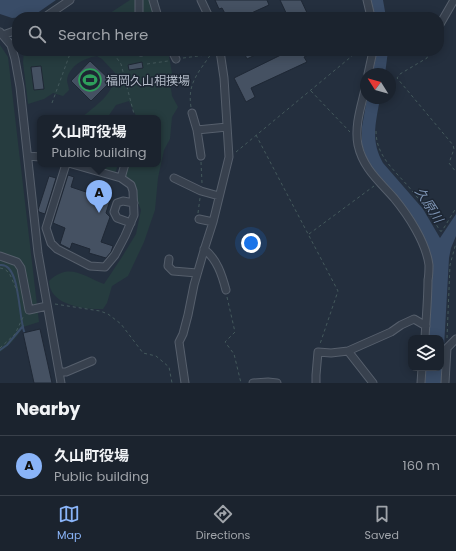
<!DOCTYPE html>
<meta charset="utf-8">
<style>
body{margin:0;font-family:Poppins,"Noto Sans JP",sans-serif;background:#282f3a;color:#f1f3f6}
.controls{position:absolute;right:12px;bottom:12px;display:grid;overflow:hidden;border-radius:8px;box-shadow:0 2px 10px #0003}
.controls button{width:36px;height:36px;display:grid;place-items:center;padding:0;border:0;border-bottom:1px solid #39404a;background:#1b232e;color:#f1f3f6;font:20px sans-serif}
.compass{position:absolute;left:360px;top:68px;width:36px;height:36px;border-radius:50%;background:#1b232e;box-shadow:0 2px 10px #0003;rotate:307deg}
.you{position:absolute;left:251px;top:243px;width:14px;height:14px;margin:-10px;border:3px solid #fff;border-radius:50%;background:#1a73e8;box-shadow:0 0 0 6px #1a73e833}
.badge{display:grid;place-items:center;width:26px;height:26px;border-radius:50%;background:#8ab4f8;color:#111;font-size:13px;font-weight:700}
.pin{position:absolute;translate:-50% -33px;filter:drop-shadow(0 1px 2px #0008)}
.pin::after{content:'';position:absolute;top:21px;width:14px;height:12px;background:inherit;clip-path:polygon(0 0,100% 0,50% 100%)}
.popup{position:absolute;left:37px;top:115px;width:124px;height:52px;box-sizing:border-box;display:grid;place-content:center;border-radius:8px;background:#1b232e;filter:drop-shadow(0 1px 3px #0005);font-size:13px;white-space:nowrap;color:#a0a4aa}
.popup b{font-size:15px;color:#f1f3f6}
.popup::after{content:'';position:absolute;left:50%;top:100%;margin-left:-8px;border:8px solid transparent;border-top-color:#1b232e}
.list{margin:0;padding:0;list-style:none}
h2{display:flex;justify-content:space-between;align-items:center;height:52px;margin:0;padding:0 16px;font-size:17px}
h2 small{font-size:13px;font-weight:400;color:#a0a4aa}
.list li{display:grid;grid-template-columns:26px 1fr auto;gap:12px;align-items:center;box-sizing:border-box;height:60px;padding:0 16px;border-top:1px solid #39404a}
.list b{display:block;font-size:15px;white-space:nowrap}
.list p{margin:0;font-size:13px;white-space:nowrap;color:#a0a4aa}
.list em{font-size:13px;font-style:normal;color:#a0a4aa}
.icon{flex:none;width:22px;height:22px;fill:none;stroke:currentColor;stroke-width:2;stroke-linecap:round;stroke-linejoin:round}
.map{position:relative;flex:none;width:456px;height:383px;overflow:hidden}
.search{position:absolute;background:#1b232e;box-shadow:0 2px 10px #0003;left:12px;right:12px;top:12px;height:44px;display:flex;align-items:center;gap:10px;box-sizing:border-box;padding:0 14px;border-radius:16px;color:#a0a4aa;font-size:15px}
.sheet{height:112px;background:#1b232e}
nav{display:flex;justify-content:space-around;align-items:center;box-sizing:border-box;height:56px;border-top:1px solid #39404a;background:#1b232e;font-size:11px;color:#a0a4aa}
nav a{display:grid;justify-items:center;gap:2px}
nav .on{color:#8ab4f8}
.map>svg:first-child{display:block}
</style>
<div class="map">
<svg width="456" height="383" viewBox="0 0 456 383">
<rect width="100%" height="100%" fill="#242f3e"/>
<!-- green -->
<path fill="#263c3f" d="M130,0H150L156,17H104Z
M0,45L8,57L39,322L23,327C17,337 10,345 0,352Z
M24,51H168L172,73L170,82L172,96L178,107L172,117L170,139L164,150L158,178L155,210L144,242L128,276L112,286L107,303L103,309C85,310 49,305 49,281C69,262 83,276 104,284L122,257L136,234L141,210L137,200L135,187L125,175L129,164H158V118H136V116L129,101L116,105L107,118H81C95,106 115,94 115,73L102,59L97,56C84,58 69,66 67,80C67,83 69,87 69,90L63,96L53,93L44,99L28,104L23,62Z
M80,164H118L115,174Z"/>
<!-- water -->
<path fill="#394c67" d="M0,0H56L33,16L12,18L0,14Z
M370,0H383L386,17H374Z
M375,51H388L385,74H371Z
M367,98H380C376,123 370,140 383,163L423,209L440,238L456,214V236L451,248L449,258L442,383H425L426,368H441V338H428L432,265L430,251L422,234L409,211L378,177L367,159L362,145V127Z"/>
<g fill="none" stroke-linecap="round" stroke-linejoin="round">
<!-- stream -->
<path stroke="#394c67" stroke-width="2" d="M0,265C21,262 18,320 25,334
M0,350L7,345L23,326"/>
</g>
<!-- building -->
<path fill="#455162" stroke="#1f2835" d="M215,0H267L269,5L247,15L248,17H227L222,8L219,9Z
M280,0H301L309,17H288Z
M243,51H263L247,59Z
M289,51H316L304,57L307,62L251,88L255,97L246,102L234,78Z
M90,61L111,81L91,101L71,81Z
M142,62L143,68L129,70L128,65Z
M41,66L44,89L34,90L31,67Z
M68,175L74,177L71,187L110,200L106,213L110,217L101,242L113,246L111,252L106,258L89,253L90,249L72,243L70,249L60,244L65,228L53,223Z
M49,176L56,178L45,214L39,212L38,210Z
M40,329L52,383H34L23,333Z"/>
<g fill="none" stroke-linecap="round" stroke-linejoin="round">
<!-- minor casing -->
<g stroke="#565f6c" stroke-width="9">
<path id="minor" d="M139,0V17
M153,0L158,17
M201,0L209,17
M367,0L371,17
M45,17L70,0
M439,26L454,0
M0,32L11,45L15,59L20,87L38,253L61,383
M3,35L17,30
M141,51V52
M172,51L176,59
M368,74L373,51
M366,85C362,104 354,125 358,145C363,168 379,181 394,198C408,215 426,242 429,265C429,270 429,275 428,280C428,299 426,319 425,338
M192,113L197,130L201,156
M197,130L227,127
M28,156L40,157
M66,164L46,228L51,243L57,249L90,266L105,267L115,255L125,236L134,215L133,191L131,185L121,178L72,164
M121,178L125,164
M174,178L201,191L219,196
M199,219L213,222
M131,223L117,218L114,212L117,203L123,201L134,203
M204,249C217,259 222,275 226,290
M0,256L17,262L21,268L29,310L47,306
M169,259L168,266L173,271L197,273
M348,351L373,383
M59,372H66L92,361
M185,383L179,342L183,334L188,315L194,285L205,247L213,222L229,157L224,78L220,51
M253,383L268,382L277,383
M316,383V375L318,352L331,353L348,351L391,332L401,325L414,319L426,326
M421,383L422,368
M445,383L447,348L456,339"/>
</g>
<!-- path -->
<path stroke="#44595c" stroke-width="1" stroke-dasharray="3 3" stroke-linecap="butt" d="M108,51L114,54L121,64L134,114L133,118
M429,51L427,58L400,74L397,78L453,145L454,149L449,163L456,172
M183,58L214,54
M147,64L168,61
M311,91L350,132
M52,103L71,51
M191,107C187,83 199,72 211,54
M376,131C376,155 393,169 408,186C420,200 431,215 440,231H442L456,208
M256,135L338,291L320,344
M236,152L358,51
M201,162L202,183
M198,213L200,198
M309,234L374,186
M0,268C13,270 11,283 18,291
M227,297L235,332L225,342L234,354L241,383
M55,304L100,311L108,314L121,324L143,353L156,356L169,367L172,383
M447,338L450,265L456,243
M0,348L15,334L24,315"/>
<!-- minor -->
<use href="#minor" stroke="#38414e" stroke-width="7"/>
</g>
<!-- icons -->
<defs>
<g id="stadium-ring" transform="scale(1.15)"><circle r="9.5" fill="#1d2633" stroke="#2e9e5b" stroke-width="1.5"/><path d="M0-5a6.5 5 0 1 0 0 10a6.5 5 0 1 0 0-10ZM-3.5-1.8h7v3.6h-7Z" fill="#2e9e5b"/></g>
</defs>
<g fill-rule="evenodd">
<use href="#stadium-ring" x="90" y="80"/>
</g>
<g text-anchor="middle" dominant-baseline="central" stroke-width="3" stroke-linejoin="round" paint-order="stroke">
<!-- poi labels -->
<g font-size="12" fill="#b4bcc9" stroke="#1d2633" text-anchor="start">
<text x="106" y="80">福岡久山相撲場</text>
</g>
<!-- water labels -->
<g font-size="13" font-style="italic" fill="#7c92b1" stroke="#1d2633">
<text transform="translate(429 205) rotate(57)">久原川</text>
</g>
</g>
</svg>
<div class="controls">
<button><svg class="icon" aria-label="layers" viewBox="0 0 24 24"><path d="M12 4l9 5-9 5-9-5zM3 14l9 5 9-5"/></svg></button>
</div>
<svg class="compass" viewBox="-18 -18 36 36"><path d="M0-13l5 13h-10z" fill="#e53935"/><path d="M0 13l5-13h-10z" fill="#a0a4aa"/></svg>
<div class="you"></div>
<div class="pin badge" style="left:99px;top:213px">A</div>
<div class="popup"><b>久山町役場</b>Public building</div>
<div class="search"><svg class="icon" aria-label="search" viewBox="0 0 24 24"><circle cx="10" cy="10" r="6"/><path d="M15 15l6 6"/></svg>Search here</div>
</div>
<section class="sheet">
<h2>Nearby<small></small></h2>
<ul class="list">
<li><span class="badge">A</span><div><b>久山町役場</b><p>Public building</p></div><em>160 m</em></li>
</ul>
</section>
<nav>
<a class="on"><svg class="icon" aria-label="map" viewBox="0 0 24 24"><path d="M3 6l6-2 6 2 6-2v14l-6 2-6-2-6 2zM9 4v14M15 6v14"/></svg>Map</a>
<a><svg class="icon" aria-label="directions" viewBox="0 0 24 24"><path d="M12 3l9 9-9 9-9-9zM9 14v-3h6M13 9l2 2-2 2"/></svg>Directions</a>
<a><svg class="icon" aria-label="saved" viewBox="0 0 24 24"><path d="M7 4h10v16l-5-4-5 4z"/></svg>Saved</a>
</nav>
